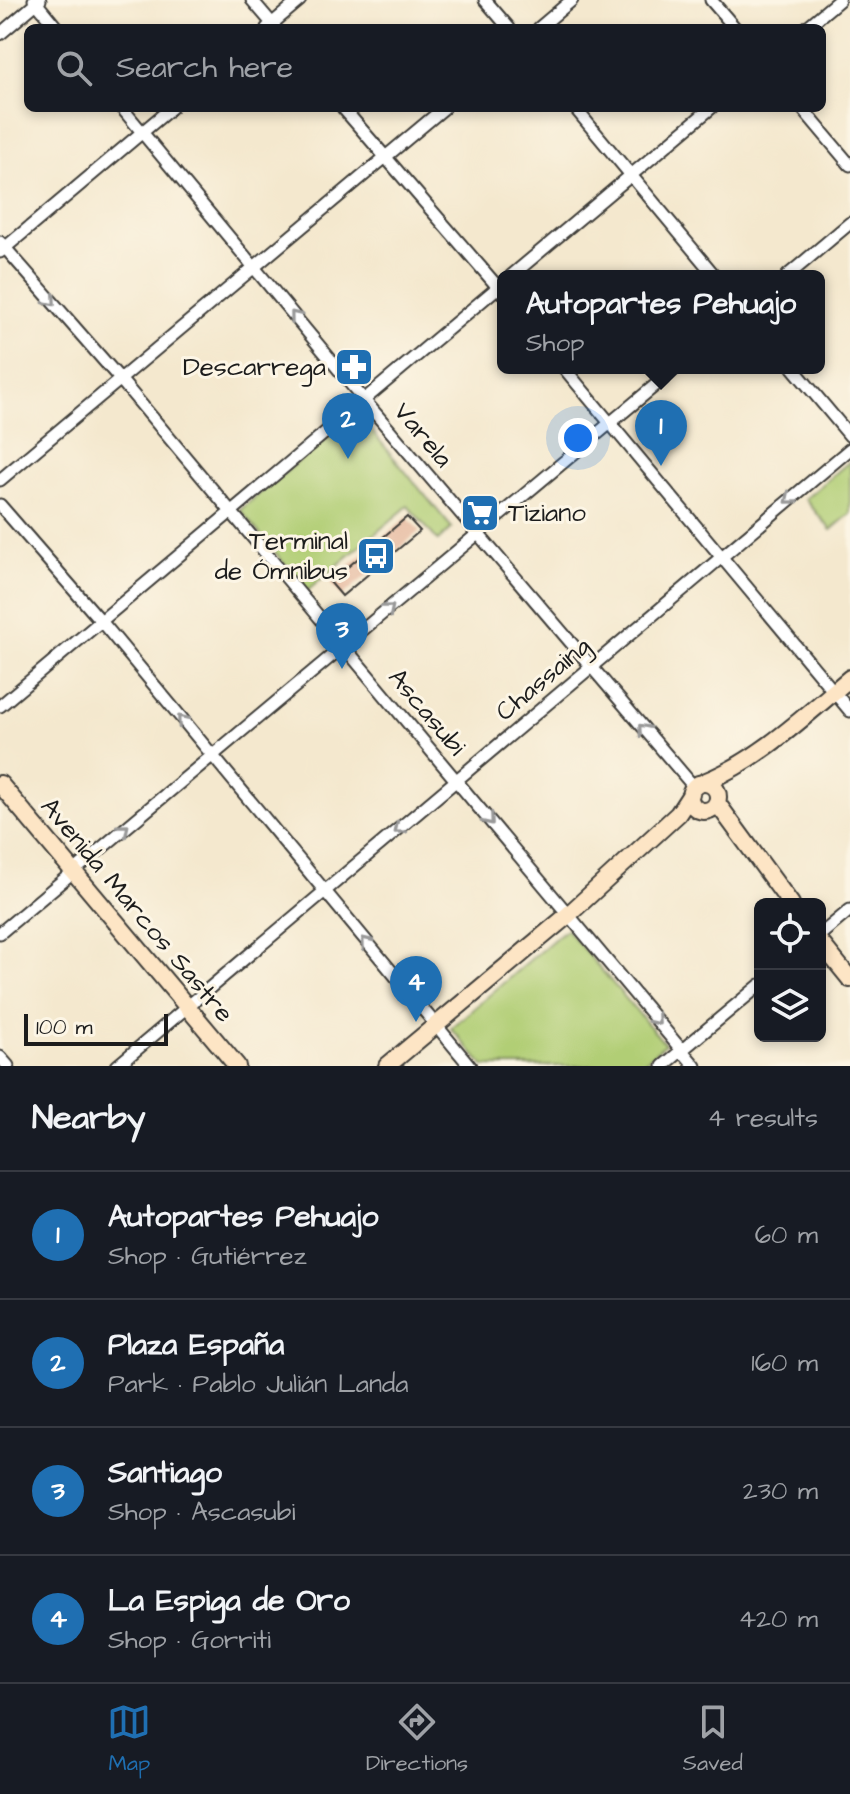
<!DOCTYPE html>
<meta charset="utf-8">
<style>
body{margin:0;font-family:"Architects Daughter",sans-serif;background:#20242c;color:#f1f3f6}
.controls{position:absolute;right:24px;bottom:24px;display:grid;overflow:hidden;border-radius:12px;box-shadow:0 4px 12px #0003}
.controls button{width:72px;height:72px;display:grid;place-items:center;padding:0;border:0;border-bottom:2px solid #363941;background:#171b24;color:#f1f3f6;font:40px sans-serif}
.scale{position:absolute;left:24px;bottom:20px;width:144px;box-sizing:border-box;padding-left:8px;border:4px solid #1c1c1c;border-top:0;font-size:22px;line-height:28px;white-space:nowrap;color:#1c1c1c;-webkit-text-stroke:6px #fcf5e5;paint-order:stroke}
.you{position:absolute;left:578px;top:438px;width:28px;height:28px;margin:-20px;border:6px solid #fff;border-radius:50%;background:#1a73e8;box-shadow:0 0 0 12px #1a73e833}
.badge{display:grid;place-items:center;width:52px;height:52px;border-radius:50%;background:#1f6fb2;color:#fff;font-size:26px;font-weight:700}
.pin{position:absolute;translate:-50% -66px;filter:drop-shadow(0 2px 4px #0008)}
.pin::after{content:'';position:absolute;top:42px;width:28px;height:24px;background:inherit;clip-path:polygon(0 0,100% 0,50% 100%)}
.popup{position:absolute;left:497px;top:270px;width:328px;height:104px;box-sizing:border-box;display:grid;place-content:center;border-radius:12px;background:#171b24;filter:drop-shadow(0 2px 6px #0005);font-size:26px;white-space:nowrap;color:#9ea1a6}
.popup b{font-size:30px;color:#f1f3f6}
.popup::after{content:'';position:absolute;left:50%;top:100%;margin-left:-16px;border:16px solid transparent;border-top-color:#171b24}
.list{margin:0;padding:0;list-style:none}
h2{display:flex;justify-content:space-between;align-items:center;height:104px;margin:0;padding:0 32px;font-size:34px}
h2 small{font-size:26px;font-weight:400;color:#9ea1a6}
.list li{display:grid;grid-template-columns:52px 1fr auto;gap:24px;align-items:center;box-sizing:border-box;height:128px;padding:0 32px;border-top:2px solid #363941}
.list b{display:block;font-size:30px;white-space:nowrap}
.list p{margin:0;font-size:26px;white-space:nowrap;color:#9ea1a6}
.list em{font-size:26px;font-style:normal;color:#9ea1a6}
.icon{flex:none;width:44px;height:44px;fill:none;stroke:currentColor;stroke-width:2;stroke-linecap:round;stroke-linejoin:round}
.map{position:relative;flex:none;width:850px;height:1066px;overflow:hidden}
.search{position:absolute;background:#171b24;box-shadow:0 4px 12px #0003;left:24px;right:24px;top:24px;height:88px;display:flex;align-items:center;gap:20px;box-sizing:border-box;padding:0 28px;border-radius:12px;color:#9ea1a6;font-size:30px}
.sheet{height:616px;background:#171b24}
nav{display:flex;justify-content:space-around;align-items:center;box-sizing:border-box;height:112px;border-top:2px solid #363941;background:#171b24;font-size:22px;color:#9ea1a6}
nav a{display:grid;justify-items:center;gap:4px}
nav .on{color:#1f6fb2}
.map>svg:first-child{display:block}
</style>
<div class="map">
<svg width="850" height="1066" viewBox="0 0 850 1066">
<rect width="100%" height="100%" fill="#fcf5e5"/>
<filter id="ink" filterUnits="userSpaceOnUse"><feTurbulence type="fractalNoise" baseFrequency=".0125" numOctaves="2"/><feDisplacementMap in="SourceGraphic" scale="16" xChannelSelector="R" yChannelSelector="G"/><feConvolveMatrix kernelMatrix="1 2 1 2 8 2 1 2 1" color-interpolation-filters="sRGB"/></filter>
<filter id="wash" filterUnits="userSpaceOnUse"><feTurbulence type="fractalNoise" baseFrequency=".006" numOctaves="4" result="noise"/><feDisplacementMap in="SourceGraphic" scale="32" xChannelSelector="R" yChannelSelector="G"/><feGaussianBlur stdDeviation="1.8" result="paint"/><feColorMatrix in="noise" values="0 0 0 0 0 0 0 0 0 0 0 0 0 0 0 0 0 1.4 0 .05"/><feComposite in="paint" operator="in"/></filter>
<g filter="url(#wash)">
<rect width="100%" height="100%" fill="#f4e8ce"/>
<!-- green -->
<path fill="#b1ce75" stroke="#667548" stroke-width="2" d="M357,413L452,528L438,541L408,506L307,591L240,510Z
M850,461V514L831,530L805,499Z
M566,929L665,1044L639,1066H484L451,1028Z"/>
<g id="blocks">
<!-- building -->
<path fill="#e1ac90" d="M407,517L420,531L342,596L330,582Z"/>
</g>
</g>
<g filter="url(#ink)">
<use href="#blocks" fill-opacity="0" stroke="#3c3b37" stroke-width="2"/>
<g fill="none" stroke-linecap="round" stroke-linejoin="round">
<!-- minor casing -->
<g stroke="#3c3b37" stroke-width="15">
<path id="minor" d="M34,0L57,28
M252,0L275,27
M485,0L509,28
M711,0L735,28
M267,28L300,0
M539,28L572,0
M806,28L839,0
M0,34L40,0
M122,108L364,400L694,787
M343,108L503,293
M575,108L715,276
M802,108L850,165
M0,242L120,379L695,1066
M0,252L171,108
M511,276L711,108
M787,276L850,223
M564,368L850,711
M793,368L850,436
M0,480L444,108
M0,505L101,621L470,1066
M0,706L503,283
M0,933L676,368
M820,935L850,910
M0,1057L8,1066
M117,1066L850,449
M663,1066L760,985"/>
</g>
<!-- secondary casing -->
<g stroke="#3c3b37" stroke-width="20">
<path id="secondary" d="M704,782C758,761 806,715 850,678
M690 797a14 14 0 1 1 28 0a14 14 0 1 1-28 0Z
M0,784L237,1066
M717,803L791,904
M820,942L850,979
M387,1066L568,915L678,814L691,794"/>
</g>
<!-- minor -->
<use href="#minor" stroke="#fff" stroke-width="11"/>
<!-- secondary -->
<use href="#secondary" stroke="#fde5c5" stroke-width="16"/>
</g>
<!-- one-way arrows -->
<defs><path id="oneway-chevron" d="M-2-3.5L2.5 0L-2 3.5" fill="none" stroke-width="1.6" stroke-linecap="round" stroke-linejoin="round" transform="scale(2)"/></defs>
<g stroke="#999">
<use href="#oneway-chevron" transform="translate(51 301) rotate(49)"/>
<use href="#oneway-chevron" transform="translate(295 316) rotate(-129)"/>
<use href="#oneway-chevron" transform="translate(790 499) rotate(140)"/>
<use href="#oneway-chevron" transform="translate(389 609) rotate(-40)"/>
<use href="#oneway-chevron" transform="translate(182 720) rotate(-130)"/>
<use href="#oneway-chevron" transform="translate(643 729) rotate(-131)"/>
<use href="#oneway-chevron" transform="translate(489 820) rotate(50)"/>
<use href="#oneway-chevron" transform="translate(124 829) rotate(-40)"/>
<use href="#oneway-chevron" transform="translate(399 829) rotate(140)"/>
<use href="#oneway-chevron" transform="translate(366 942) rotate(-130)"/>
<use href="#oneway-chevron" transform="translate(656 1020) rotate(50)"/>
</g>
</g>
<!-- icons -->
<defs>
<g id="pharmacy-square" transform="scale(2)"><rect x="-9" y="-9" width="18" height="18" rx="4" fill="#1f6fb2" stroke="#fcf5e5"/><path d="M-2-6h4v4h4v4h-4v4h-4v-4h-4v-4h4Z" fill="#fff"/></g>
<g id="supermarket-square" transform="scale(2)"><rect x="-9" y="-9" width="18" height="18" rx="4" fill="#1f6fb2" stroke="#fcf5e5"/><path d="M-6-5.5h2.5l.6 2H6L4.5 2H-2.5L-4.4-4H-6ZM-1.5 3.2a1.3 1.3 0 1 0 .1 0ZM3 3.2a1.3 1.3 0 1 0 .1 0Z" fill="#fff"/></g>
<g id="bus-square" transform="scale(2)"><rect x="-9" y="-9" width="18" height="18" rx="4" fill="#1f6fb2" stroke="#fcf5e5"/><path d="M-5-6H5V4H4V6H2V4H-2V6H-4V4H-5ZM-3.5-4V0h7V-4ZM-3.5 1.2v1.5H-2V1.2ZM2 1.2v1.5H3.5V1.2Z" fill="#fff"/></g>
</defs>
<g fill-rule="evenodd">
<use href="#pharmacy-square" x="354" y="367"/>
<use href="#supermarket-square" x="480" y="513"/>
<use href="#bus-square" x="376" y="556"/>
</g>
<g text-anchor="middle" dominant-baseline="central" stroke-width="6" stroke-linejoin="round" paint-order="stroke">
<!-- poi labels -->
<g font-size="26" fill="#1c1c1c" stroke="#fcf5e5" text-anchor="end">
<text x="326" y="367">Descarrega</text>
<text x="508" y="513" text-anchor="start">Tiziano</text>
<text x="348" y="541">Terminal<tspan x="348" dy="30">de Ómnibus</tspan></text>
</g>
<!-- street labels -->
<g font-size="26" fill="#1c1c1c" stroke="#fcf5e5">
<text transform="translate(423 435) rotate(50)">Varela</text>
<text transform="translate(543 679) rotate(-40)">Chassaing</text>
<text transform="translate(427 712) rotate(50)">Ascasubi</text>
<text transform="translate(137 910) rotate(50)">Avenida Marcos Sastre</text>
</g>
</g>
</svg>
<div class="controls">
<button><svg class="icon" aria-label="locate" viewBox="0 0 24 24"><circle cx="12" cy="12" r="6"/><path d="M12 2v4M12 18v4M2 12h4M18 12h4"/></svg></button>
<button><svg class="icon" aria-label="layers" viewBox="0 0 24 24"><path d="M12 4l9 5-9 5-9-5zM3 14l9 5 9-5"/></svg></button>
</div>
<div class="scale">100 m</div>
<div class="you"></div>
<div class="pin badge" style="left:661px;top:466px">1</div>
<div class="popup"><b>Autopartes Pehuajo</b>Shop</div>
<div class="pin badge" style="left:348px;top:459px">2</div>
<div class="pin badge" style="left:342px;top:669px">3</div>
<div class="pin badge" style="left:416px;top:1022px">4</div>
<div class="search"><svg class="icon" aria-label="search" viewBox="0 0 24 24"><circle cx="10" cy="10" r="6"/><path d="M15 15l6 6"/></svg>Search here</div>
</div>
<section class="sheet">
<h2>Nearby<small>4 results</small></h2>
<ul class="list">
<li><span class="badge">1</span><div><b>Autopartes Pehuajo</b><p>Shop · Gutiérrez</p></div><em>60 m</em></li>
<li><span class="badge">2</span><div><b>Plaza España</b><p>Park · Pablo Julián Landa</p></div><em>160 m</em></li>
<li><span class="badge">3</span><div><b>Santiago</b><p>Shop · Ascasubi</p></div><em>230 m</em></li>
<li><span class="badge">4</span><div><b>La Espiga de Oro</b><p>Shop · Gorriti</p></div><em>420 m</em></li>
</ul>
</section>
<nav>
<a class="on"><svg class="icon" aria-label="map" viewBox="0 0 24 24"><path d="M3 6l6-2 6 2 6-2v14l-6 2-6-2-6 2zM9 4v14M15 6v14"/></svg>Map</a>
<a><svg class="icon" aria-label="directions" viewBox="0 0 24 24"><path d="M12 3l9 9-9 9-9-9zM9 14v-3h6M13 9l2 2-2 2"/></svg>Directions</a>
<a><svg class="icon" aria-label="saved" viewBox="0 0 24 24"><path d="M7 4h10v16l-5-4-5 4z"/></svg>Saved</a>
</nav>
